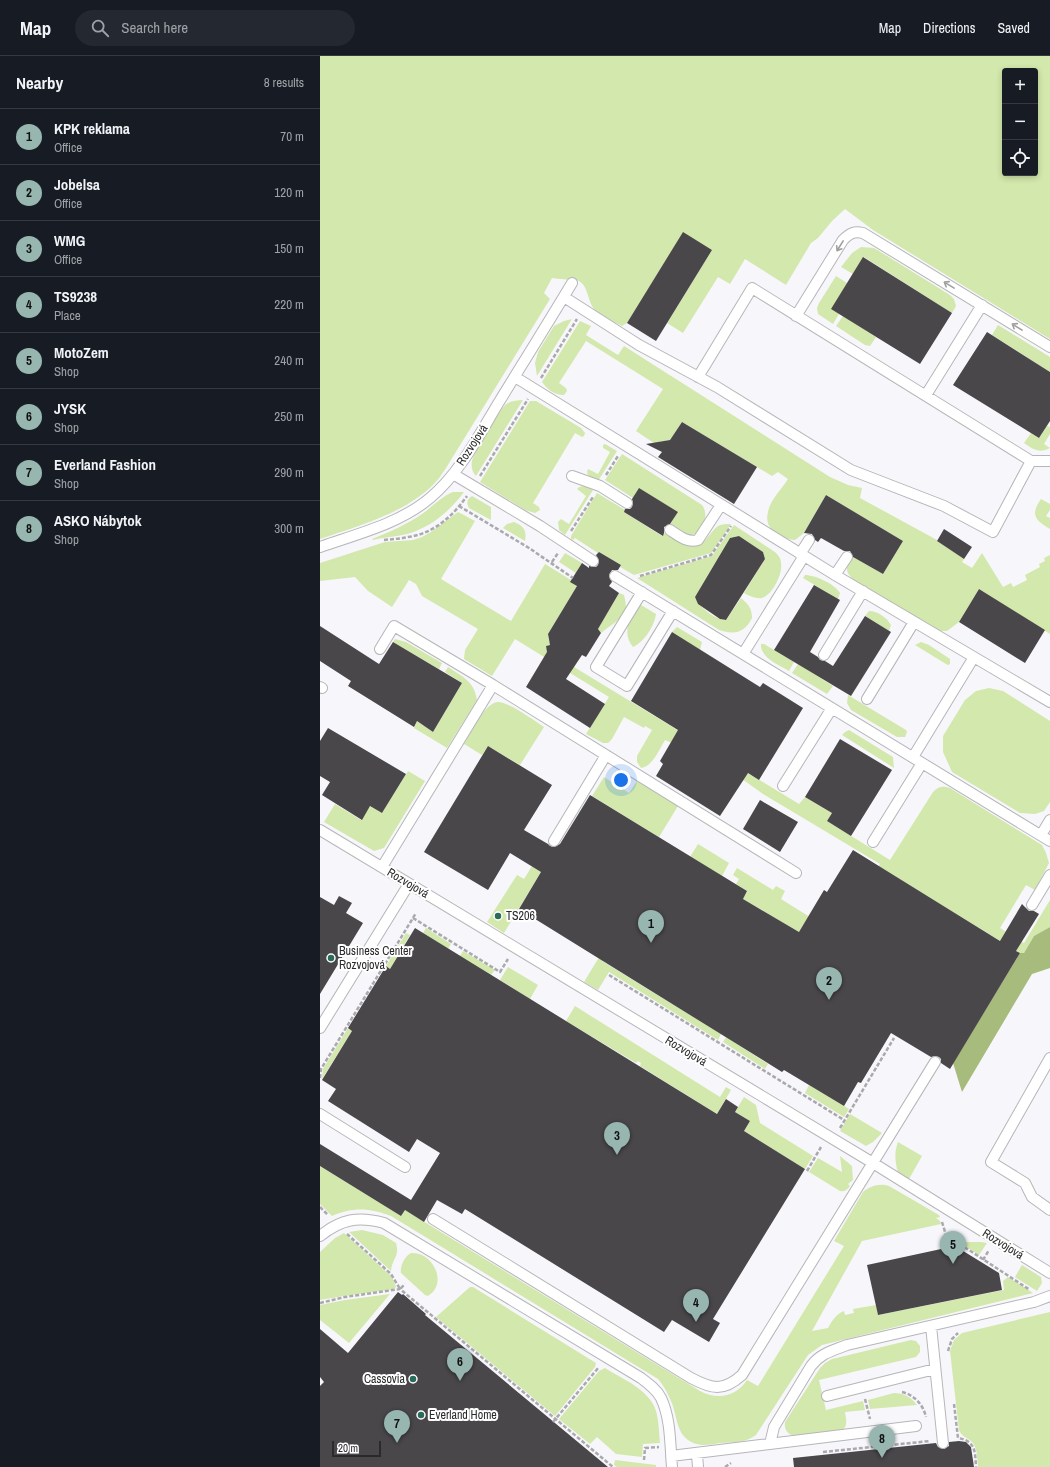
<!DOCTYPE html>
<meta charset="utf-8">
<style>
body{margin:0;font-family:"Archivo Narrow",sans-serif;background:#242831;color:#f1f3f6}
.controls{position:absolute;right:12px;top:12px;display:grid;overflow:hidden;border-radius:4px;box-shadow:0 2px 6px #0003}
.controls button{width:36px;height:36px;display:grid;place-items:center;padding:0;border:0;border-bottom:1px solid #363941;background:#171b24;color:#f1f3f6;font:20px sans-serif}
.scale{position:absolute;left:12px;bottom:10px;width:49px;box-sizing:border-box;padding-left:4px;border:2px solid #2a2a2b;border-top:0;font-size:11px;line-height:14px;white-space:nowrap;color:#2a2a2b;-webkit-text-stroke:3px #fff;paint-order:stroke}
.you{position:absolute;left:301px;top:724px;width:14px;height:14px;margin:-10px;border:3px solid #fff;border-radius:50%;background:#1a73e8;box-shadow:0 0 0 6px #1a73e833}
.badge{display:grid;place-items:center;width:26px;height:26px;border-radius:50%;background:#97b6b0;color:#111;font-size:13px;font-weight:700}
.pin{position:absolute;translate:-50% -33px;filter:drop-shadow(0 1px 2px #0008)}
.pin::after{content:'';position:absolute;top:21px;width:14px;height:12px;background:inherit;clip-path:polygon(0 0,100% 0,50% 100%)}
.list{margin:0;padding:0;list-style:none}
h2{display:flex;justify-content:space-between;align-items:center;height:52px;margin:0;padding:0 16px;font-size:17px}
h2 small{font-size:13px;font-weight:400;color:#9ea1a6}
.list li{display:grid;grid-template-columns:26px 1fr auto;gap:12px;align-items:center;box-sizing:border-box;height:56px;padding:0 16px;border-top:1px solid #363941}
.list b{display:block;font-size:15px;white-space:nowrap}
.list p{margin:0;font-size:13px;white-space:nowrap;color:#9ea1a6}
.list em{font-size:13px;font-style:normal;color:#9ea1a6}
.icon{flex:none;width:22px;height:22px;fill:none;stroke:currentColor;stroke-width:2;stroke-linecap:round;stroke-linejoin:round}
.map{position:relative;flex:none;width:730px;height:1411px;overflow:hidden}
header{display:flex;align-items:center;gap:24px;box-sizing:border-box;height:56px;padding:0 20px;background:#171b24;border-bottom:1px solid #363941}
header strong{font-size:19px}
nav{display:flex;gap:22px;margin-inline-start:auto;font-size:14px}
.search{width:280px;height:36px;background:#242831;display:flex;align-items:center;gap:10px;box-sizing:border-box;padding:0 14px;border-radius:22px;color:#9ea1a6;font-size:15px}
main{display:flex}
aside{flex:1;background:#171b24}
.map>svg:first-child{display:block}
</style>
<header>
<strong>Map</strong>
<div class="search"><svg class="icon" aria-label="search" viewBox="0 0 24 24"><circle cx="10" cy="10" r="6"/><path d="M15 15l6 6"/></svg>Search here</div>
<nav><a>Map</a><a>Directions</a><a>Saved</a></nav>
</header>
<main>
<aside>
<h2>Nearby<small>8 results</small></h2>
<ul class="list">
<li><span class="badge">1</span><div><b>KPK reklama</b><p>Office</p></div><em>70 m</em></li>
<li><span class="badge">2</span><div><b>Jobelsa</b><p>Office</p></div><em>120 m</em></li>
<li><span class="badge">3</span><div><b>WMG</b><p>Office</p></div><em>150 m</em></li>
<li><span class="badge">4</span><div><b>TS9238</b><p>Place</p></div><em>220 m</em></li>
<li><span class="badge">5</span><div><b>MotoZem</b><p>Shop</p></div><em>240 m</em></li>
<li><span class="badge">6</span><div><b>JYSK</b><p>Shop</p></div><em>250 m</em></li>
<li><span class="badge">7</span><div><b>Everland Fashion</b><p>Shop</p></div><em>290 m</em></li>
<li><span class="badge">8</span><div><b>ASKO Nábytok</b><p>Shop</p></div><em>300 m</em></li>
</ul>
</aside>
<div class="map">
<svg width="730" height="1411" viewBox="0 0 730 1411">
<rect width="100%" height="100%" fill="#f7f6fb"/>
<!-- green -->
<path fill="#d3e8ac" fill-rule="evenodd" d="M0,0H730V283L553,174L525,153L512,165L498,182L491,187L466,229L425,203L410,228L398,221L363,277L347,267L392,194L363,177L307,267L302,270C293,265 277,260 272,250C268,243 267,229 259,225C257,224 236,223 232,222L224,237L230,243L126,412C122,418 118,424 113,429C83,458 38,470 0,483ZM685,15H715V117H685Z
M541,191L554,192L559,195L630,239L634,243L636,250L632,257L544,201L533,218L521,211L532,197Z
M516,220L527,227L519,258L513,268L498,258L497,252L499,247Z
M523,260L556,281L550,290L545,289L516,270Z
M252,263L217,320L215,307L218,296L234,270L244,265Z
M260,265L271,270L266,279L298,299L304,290L510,421L528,429L542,432L540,442L617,484V485L644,503L642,506L652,512L662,497L683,531L691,527L693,531L707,524L705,519L720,511L719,508L725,505L724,502L730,499V578L659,533L639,566L627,575H617L539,528C527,519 522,513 533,501L563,518L583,485L506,439L484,477L475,484C461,483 443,473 448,456C450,444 462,433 468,423L458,416L452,420L362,366L350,384L339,386L337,389L316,375L343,333L266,285L239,327L246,332L247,335L244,339C234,339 227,333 222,326Z
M678,269L730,301V316L672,279Z
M203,344L156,420C152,416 151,411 152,405C153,398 180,354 185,349C190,345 197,344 203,344Z
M210,345H216L261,372L265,377L264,380L262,381L255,377L213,447L219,451L220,454L215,457L205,454L160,426Z
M727,370L730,371V378L724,388L730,392C719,398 713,393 704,387L711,377L719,382Z
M285,388L297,395L278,425L268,419L267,416L268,413L278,418L290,396L283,392V389Z
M302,398L382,449C390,459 383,480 370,479C363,479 356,472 350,468L358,456L319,433L313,442L285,424Z
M264,430L273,434L245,479L239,474L238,466L241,463L249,468L266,440L257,433L259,431Z
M133,436H144C130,455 110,472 87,478C76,481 64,481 53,484L52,483C70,476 87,468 102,458C112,451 122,440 133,436Z
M277,437L305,454L304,456L342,480L344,477C350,480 355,485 361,487C384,497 385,480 398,470C402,468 406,468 411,468L391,497L314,519L300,511L301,509L279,496L278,497L255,482L253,484L251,483V480Z
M152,440L171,451V464L149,452C146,447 147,443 152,440Z
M721,443L730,448V454L726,460L730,462V473C715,464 710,459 721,443Z
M138,456L155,465L121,523L191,565L225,508L251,524L257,530L228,578L229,585L233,588L226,590L227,593L234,592L256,608L254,611L479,748L485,741L512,757L507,765L570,804L613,736C619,730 622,730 630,732L722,789L726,797L729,807L715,834L706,829L680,872L704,887L730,844V871L714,880L704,897H700L563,813L513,896L423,843L427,835L416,828L419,823L413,819L417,812L453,834L456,830L465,835L461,843L517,878L560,808L443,738L408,713L345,684C339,694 333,710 321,712L317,706V700L332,674L325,670L324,672L304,661L292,683L288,687H283L266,678L289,641L195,583L172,620L144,603L145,594L158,573L102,540L96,528L89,524L72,551L48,535L35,521L0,525V507L65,486L93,484L102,481L111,476Z
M194,466C204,470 207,475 205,485L183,472L187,468Z
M414,469L455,496C458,499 461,502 461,507C463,517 453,539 442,542C436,543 429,540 424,537L445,503L443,496L419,480L410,482L375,541C380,552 394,563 406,564L421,542C428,548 432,552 432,562C425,577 414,579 399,574L317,522L392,500Z
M245,497L262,507L256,517L239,506Z
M485,519C495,519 515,528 520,537L518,543L483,522Z
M299,537L304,539C305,544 307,550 305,555C301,564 288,571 281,577L278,573Z
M321,549L336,558C334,571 324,586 313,591C301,576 310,561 321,549Z
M549,555C558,555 567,562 571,569L569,575L545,560Z
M357,571L382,586L380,594L352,576Z
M75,583L86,586L122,607L119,613L73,586Z
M601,586L609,589L630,603V608L628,609L626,608L595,589Z
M441,588H444L474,606L469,615C459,609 440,602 441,588Z
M478,608L513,630L507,638L472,617Z
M128,611C143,621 154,625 157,644L127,692L94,672L97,665L113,676L142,627L125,616Z
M669,632L683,635L730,665V746L724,755L715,758L700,757L632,716L623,696V680L645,644L656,635Z
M528,639L586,674L587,676L585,681H577L531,654L527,647Z
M177,646C188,645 213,664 224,671L200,709L168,690L162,699L144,688C151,677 163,649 177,646Z
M529,674L573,701L574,712L522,679L525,676Z
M88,715L105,725L64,792L54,795L4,766L15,748L41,764L50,750L62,757Z
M284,721L309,737L317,725L358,750L339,781L272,740Z
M378,788L409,807L402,820L370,801Z
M337,806L340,808L282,905L401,978L398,984L289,916L278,934L264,926Z
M212,810L221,816L184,877L167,866L197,819L204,823Z
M106,872L131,888L128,893L103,877Z
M86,877L90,879L70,913L66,910Z
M143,895L175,914L171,919L140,900Z
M188,911L218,929L210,943L180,924Z
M255,950L400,1041L406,1031L411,1034L397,1058L320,1010L321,1007L318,1005L316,1007L246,965Z
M28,972L32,975L2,1023L3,1013Z
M406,981L448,1008L445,1013L403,986Z
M489,1029L529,1053L524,1061L485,1037Z
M424,1041L436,1049L440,1067L493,1100L485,1113L424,1075L430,1065L415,1056Z
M530,1058L562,1077L553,1086L546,1090L520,1075Z
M578,1086L602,1100L589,1123L578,1117C575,1105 574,1097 578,1086Z
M520,1100L532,1110L533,1124L528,1128L530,1130C527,1134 525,1136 520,1135L489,1116L498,1102L522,1116Z
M0,1110L81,1160L85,1154L380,1335C397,1344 416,1341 427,1324L438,1330L524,1190L514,1185L543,1136C550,1130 560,1127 569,1130L619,1159L620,1161L616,1162L620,1165L621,1168L542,1185L492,1275L508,1272C512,1265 516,1258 524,1255L525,1259L534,1257L533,1253L556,1249L558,1259L684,1234L683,1225L688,1221L713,1237L502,1289L488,1299L436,1379C426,1387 413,1386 400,1387C394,1388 388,1389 382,1389C358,1386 358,1367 353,1350C349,1340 345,1331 338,1323L71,1160C49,1152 34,1151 12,1160L0,1148Z
M42,1174L63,1179L76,1187C80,1201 72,1202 71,1215L29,1176Z
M24,1177L72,1221L76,1231L74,1233L24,1240L0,1244V1196L15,1182Z
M648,1186H661L667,1187L659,1199L641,1187Z
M91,1197C112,1195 129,1227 108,1240L105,1239L81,1217C80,1210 84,1201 91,1197Z
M702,1209L721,1221L722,1227L717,1235L695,1221Z
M150,1231H153L276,1307L275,1311L235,1360L116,1261Z
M70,1238L29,1287L0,1264V1249L25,1244Z
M730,1256V1411H658C657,1403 658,1391 651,1385C646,1381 642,1381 639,1374L630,1295L634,1284L642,1277Z
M591,1284L596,1285L600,1290V1296L596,1301L499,1324L506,1354L543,1345L545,1354L525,1356C526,1363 528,1369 523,1374L474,1380C467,1378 464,1373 465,1366L500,1312L505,1307L512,1303Z
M285,1312C304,1324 333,1335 337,1359C339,1368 339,1378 340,1387L323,1388L322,1401L296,1398L277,1381L270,1388L239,1363L279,1315Z
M574,1337C584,1337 591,1341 597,1349L550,1353L548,1344Z
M295,1404L336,1409V1411H297L294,1409Z"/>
<!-- forest -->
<path fill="#a6bb7c" d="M730,871V912L712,918L642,1036L633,1007L700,897H704L714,880Z"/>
<!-- building -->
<path fill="#4a474b" d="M363,176L392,194L336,285L307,267Z
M543,201L632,257L600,308L511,253Z
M667,276L730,316V365L719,382L633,329Z
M362,366L437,411L414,448L338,401L342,396L326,388L350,384Z
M319,432L358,456L350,468L344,471V477L343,480L304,456L305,453H310L312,451L313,447L312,443Z
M506,439L583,485L563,518L533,501L530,495H524L501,482L498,486L495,484L492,478L484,477Z
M624,473L652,491L644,503L617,485Z
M419,480L443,496L445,503L406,564L400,563L378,548L375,541L410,482Z
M279,496L301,509L298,514H292L289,519L292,526L289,530L299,537L278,573L281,577L266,601L262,599L246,623L285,648L270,672L206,631L227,596L226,590L230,589L228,578L257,530L250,526L262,507L269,512V510L276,511L278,509L279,505L276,499Z
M494,529L520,544L490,596L498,601L500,604L505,605L513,610L545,560L571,576L531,640L454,594Z
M659,533L725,574L705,607L639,566Z
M0,570L59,608L73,586L142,627L113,676L97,665L94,671L28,630L31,625L0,605Z
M352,576L440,631L443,627L483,652L439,724L428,717L400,760L336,720L343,708L340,705L358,674L311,645Z
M8,672L86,718L62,757L50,750L42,764L2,739L10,726L0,720V685Z
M520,683L572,714L531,780L507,765L512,757L485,741Z
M168,690L232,729L204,774L228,788L230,790L234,791L240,788L270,739L427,835L423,843L479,876L504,834L507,836L533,794L680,885L702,848L709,855H714L719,858L696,895L700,897L630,1013L621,1007V1003L619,1001L615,1000L611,1001L571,977L541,1027L538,1026L524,1050L464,1014L462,1016L199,853L221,816L190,797L168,834L104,796Z
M440,744L478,766L460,796L423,773Z
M19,840L32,847L26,857L43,867L0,938V841L14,849Z
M95,872L397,1058L406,1043L418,1051L415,1056L430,1065L424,1075L485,1113L393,1263L400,1267L389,1286L352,1264L344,1276L145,1153L142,1158L117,1144L104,1166L85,1154L81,1160L0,1110V1088L91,1144L120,1097L97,1083L89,1096L8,1045L16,1033L2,1024L32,975L28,972L66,910L70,913Z
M635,1190L679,1217L682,1234L558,1259L547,1209Z
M78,1236L82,1239L83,1238L106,1258L105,1259L288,1411H0V1330L4,1326L0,1321V1273L28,1297Z
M639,1385L646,1386L651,1391L654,1411H474L473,1402L616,1387L618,1391L624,1393L629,1390V1386Z"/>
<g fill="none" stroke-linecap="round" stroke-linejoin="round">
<!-- service casing -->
<g stroke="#b6b5b9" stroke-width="12">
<path id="service" d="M244,241L319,289L397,331L531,414L624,450L673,476L711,405
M476,260L523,184C530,177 534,175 543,177L730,291
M195,321L515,519L730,646
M378,321L432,232L711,405H730
M606,339L662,249
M133,418L220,470L273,505
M252,420L280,430L307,447
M350,474C359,480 367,487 378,484L401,449
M0,491C37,478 79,468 110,442C140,417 159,379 179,346C203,307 228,267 252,227
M480,498L489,484
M515,519L527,501
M295,520L730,785
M322,536L276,611L307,630L353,555
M60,593L74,570L173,629
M423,598L484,500
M504,599L543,535
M0,631L2,632
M547,643L594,566
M593,701L654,601
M463,730L512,652
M0,774L553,1107L730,1217
M721,779L730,764
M234,785L286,699
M553,786L602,707
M62,811L173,629L476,817
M712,849L730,819
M0,972L89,828
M730,1002L671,1106L705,1127L712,1141L730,1154
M0,1058L85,1111
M113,1163L371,1322C392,1333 403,1336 422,1319L615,1006
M0,1180C21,1163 38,1160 64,1167L321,1322C329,1328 337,1334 341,1342C351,1363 350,1389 352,1411
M611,1270L623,1387
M507,1340L615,1313
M450,1388L454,1371L491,1310C501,1297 512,1295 527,1289L714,1246L730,1240
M377,1398L378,1411
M351,1400L596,1370"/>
</g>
<!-- path -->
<path stroke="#aaa9ad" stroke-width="2.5" stroke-dasharray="4 2" stroke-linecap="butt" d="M221,322L257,263
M286,419L298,400
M160,420L208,343
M139,450L209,492L253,522
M251,475L273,441
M64,484C72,483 80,483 88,481C113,478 133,460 147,440
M232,506L238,497
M320,520L391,499L411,470
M93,862L180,916L188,903
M289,919L524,1064
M0,1022L1,1013L96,857
M520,1072L574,982
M487,1115L501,1091
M0,1151L8,1159
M622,1166L626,1179L710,1234
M27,1178L71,1218L80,1233L85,1228
M663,1204L669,1194
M0,1247L25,1241L80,1233L293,1411
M628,1295L632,1283L638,1277
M582,1336C594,1339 603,1348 606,1361
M545,1343L550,1363
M634,1348L638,1382C656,1385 655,1396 656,1411
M233,1366L279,1311
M503,1396L610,1385
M324,1404L325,1392L339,1391
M405,1411L411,1407"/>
<!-- service -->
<use href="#service" stroke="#fff" stroke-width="10"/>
</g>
<!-- one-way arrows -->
<defs><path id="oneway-shaft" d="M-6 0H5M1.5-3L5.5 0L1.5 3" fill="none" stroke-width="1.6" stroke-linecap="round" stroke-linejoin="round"/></defs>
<g stroke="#9f9fa0">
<use href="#oneway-shaft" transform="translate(520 190) rotate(122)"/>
<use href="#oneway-shaft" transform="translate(629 229) rotate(-149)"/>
<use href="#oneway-shaft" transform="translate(697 271) rotate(-148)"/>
</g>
<!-- markers -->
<g fill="#2a6b5a" stroke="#fff" stroke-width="1.5">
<circle cx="178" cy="860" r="4"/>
<circle cx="11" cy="902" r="4"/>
<circle cx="93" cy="1323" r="4"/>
<circle cx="101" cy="1359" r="4"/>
</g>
<g text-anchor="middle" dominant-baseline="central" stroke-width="4" stroke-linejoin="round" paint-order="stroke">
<!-- street labels -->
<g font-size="12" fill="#2a2a2b" stroke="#fff">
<text transform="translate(152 389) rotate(-57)">Rozvojová</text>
<text transform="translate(88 827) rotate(31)">Rozvojová</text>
<text transform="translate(366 995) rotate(31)">Rozvojová</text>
<text transform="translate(683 1188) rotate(32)">Rozvojová</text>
</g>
<!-- poi labels -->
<g font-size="12" fill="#2a2a2b" stroke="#fff" text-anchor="start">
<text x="186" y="860">TS206</text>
<text x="19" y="895">Business Center<tspan x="19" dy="14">Rozvojová</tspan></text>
<text x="85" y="1323" text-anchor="end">Cassovia</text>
<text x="109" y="1359">Everland Home</text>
</g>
</g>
</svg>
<div class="controls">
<button>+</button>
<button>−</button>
<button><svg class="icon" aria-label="locate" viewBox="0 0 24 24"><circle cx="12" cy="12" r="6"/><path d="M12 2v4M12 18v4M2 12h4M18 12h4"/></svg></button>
</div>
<div class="scale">20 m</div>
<div class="you"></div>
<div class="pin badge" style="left:331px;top:887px">1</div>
<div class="pin badge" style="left:509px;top:944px">2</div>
<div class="pin badge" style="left:297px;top:1099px">3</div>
<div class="pin badge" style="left:376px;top:1266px">4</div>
<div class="pin badge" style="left:633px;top:1208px">5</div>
<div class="pin badge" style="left:140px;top:1325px">6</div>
<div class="pin badge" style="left:77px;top:1387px">7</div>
<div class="pin badge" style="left:562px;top:1402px">8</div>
</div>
</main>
